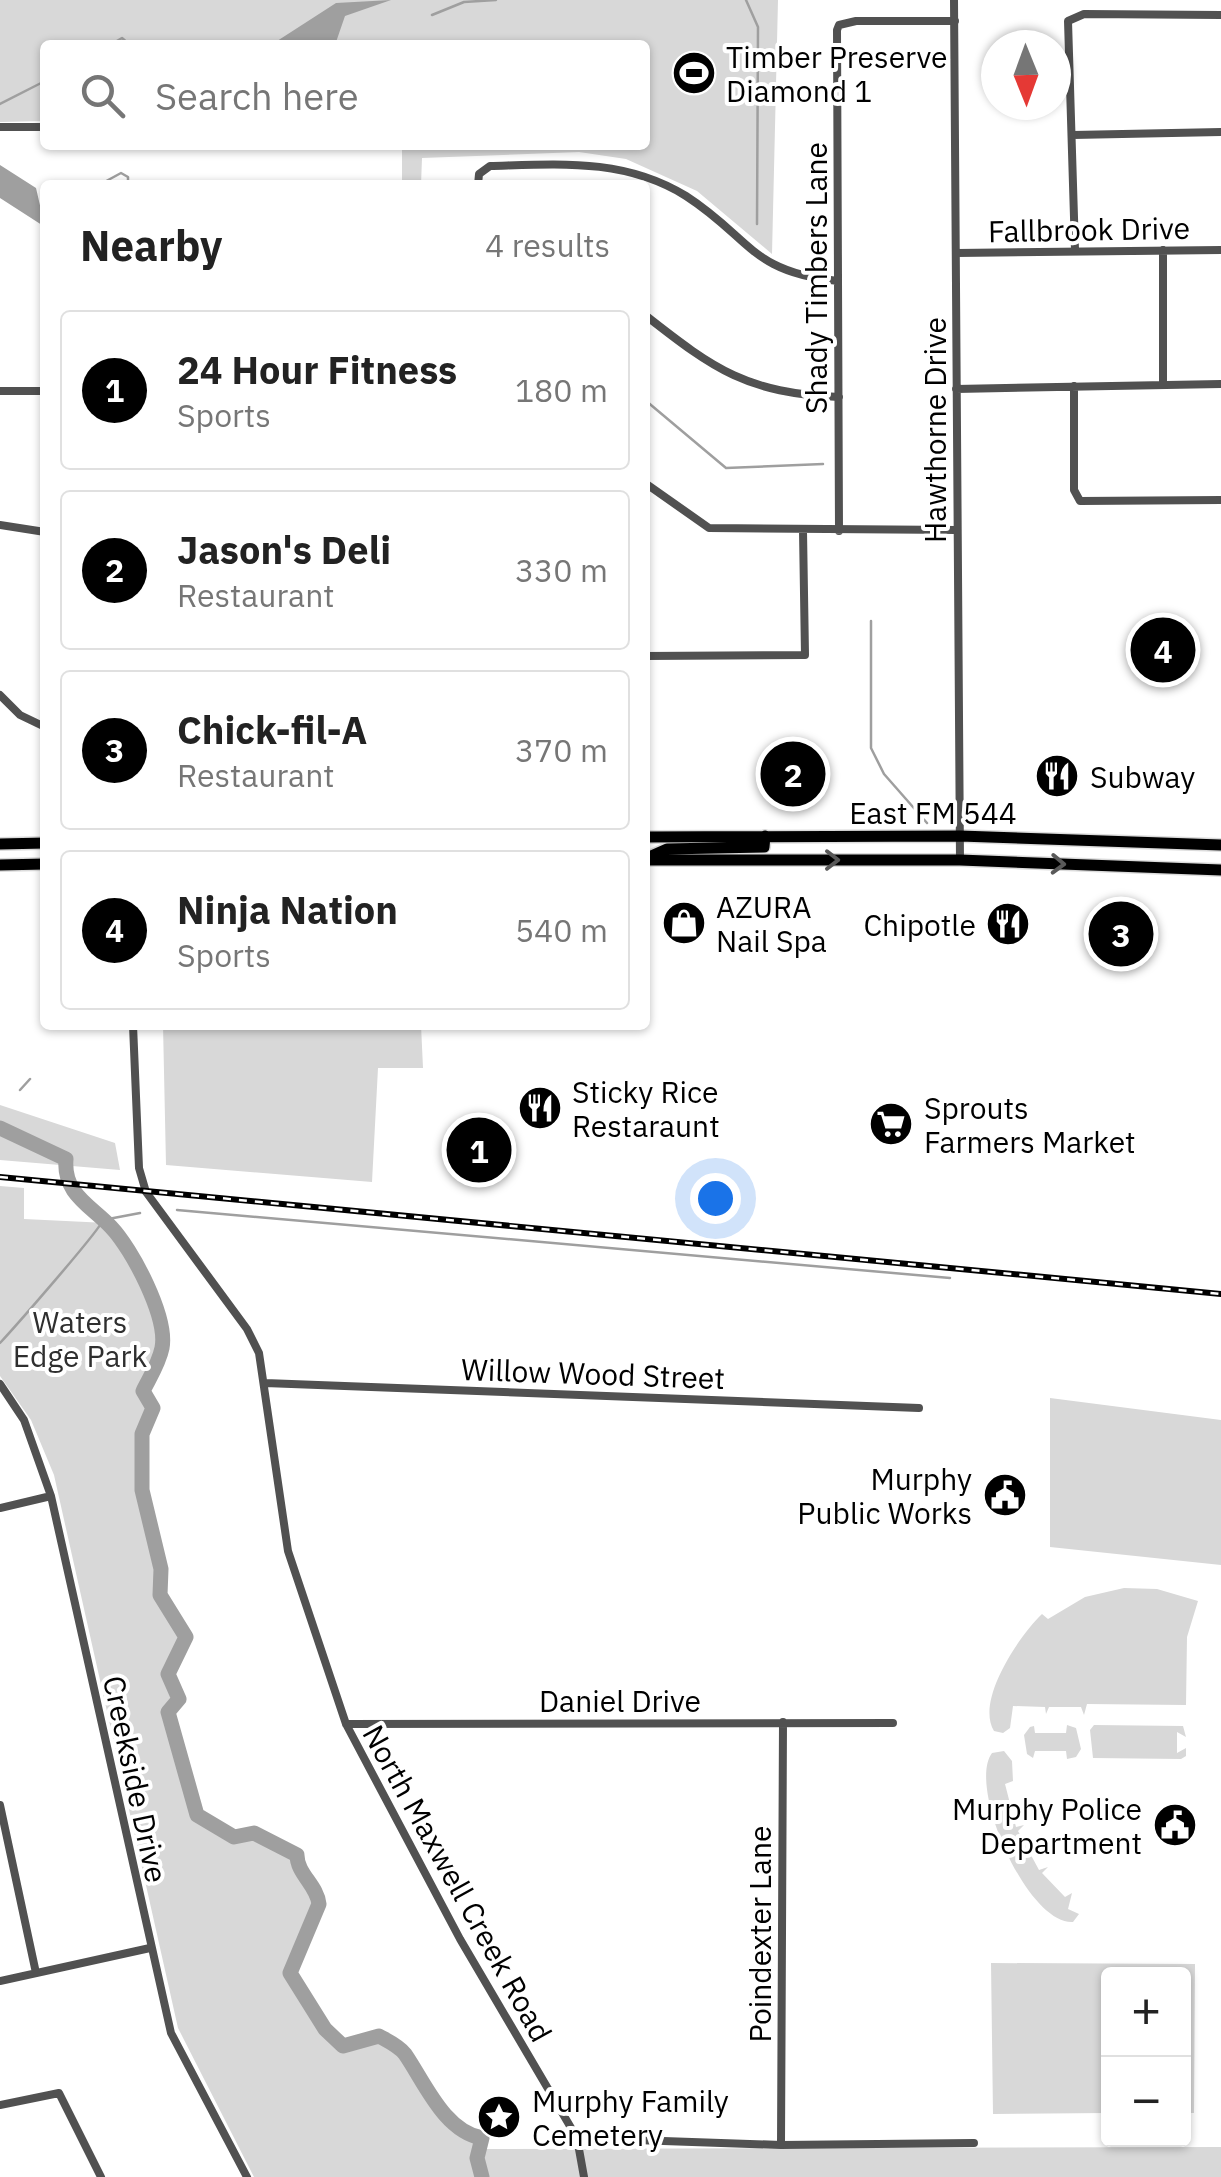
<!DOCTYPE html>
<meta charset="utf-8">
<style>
body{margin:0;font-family:"IBM Plex Sans",sans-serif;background:#f2f2f2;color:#222}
.controls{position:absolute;right:30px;bottom:30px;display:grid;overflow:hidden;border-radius:10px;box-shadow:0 2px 8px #0004}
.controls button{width:90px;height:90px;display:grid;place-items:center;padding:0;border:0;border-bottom:2px solid #e0e0e0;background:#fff;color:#222;font:50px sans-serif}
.compass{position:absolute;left:981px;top:30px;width:90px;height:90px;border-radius:50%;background:#fff;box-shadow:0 2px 8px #0004;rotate:179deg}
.you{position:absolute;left:715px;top:1198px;width:35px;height:35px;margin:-25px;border:8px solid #fff;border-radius:50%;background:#1a73e8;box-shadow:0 0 0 15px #1a73e833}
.badge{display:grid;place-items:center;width:65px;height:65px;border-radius:50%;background:#000;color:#fff;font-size:32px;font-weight:700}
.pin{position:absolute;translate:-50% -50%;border:5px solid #fff;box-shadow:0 2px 10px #0006}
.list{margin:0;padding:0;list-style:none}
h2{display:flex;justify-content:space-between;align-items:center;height:130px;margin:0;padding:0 40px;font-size:42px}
h2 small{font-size:32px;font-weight:400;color:#767676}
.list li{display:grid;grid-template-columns:65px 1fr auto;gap:30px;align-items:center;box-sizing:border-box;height:160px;margin:0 20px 20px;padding:0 20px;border:2px solid #e0e0e0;border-radius:10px}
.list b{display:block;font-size:38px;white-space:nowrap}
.list p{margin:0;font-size:32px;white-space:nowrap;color:#767676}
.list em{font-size:32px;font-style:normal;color:#767676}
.icon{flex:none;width:55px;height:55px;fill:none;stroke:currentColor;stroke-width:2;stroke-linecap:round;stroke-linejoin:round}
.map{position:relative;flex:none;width:1221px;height:2177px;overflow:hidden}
.search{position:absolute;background:#fff;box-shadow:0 2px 8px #0004;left:40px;top:40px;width:610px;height:110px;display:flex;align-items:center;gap:25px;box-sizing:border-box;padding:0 35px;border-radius:10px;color:#767676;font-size:38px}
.panel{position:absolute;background:#fff;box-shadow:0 2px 8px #0004;left:40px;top:180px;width:610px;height:850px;border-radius:10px}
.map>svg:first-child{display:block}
</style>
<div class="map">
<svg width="1221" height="2177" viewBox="0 0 1221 2177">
<rect width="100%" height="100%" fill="#fff"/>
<!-- green -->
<path fill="#d8d8d8" d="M0,0H778L772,254L697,191L626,159L579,152L422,158L421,185H402V145H645V45H45V121L0,122Z
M163,1025H421L423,1068H378L372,1182L166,1165Z
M0,1105L115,1143L120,1170L0,1160Z
M0,1186L24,1188V1219L107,1223L149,1288L161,1326L163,1344L143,1391L153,1408L142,1434V1490L161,1569L160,1595L186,1637L168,1674L179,1699L169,1713L185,1785L197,1815L234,1837L254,1833L297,1855C297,1874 317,1885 319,1904L290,1973L325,2029L343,2046L379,2036C388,2041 399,2046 405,2054C425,2083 444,2131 482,2138L480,2149L1221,2147V2177H254L178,2028L54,1475L31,1420L0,1376Z
M1050,1398L1221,1420V1565L1050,1547Z
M1124,1588L1157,1589L1198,1601L1187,1637L1186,1705L1087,1704L1084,1715L1081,1707H1049L1046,1714L1045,1707L1013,1706L1010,1728L1003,1733L994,1731C975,1700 1020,1635 1042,1614L1048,1619L1085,1597Z
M1067,1725L1076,1728L1081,1749L1076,1757L1067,1759L1066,1751H1035L1033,1758L1027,1754L1024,1735L1030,1727L1034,1726L1035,1733H1066Z
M1094,1725L1183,1726L1186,1737L1177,1732V1753L1186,1748V1756L1181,1759L1093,1758L1090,1730Z
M1004,1751L1012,1761L1013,1781L1005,1784L1016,1827L1024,1825L1018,1831L1039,1870L1048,1867L1042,1873L1065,1897L1072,1893L1068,1909L1079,1914L1073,1922C1027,1925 967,1786 992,1753Z
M991,1963L1195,1964L1194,2113H1184V1974H1108V2113L993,2114Z"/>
<!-- water -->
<path fill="#9f9f9f" d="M391,0L345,16L335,45H144L274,43L336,3Z
M0,165L36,188L45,227L0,198Z"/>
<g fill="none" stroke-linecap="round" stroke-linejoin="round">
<!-- stream -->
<path stroke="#9f9f9f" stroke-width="2.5" d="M746,0L758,27L757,224
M432,15L464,2L496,0
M110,45L122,38L130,45
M0,104L45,81
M99,185L121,173L128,177V185
M645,400L726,468L823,464
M871,621V748L884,774L927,823
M20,1090L30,1079
M177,1210L950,1278
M0,1343C14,1328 100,1230 103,1220L140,1213"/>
<!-- river -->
<path stroke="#9f9f9f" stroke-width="15" d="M0,1128L66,1159C63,1194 90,1205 111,1227C132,1249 168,1317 162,1348C159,1363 150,1377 143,1391L153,1408L142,1434V1490L161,1569L160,1595L186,1637L168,1674L179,1699L168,1712L197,1815L234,1837L254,1833L297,1855C297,1874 317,1885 319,1904L290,1973L325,2029L343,2046L379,2036C388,2041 399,2046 405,2054C425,2083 444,2131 482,2138L477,2158L482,2177"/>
<!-- primary casing -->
<g stroke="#dbdbdb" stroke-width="14">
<path id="primary" d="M645,837L960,836L1221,845
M0,844L45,843
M649,857L667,849L764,847L765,836
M645,860H960L1221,870
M0,865L45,864"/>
</g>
<!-- minor -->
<path stroke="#515151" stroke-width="8" d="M954,0L960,860
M0,127H45
M1073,135L1221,132
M478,185L479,174L490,166C559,164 625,158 686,196C751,238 750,272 838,281
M1075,250L1068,21L1084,14L1221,15
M957,253L1221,250
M645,315C715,370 747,393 839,397
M1163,385V250
M1074,386V490L1080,501L1221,500
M956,389L1221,384
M0,391H45
M645,483L709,528L957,530
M0,525L45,532
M839,531L837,30L839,25L856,21H955
M645,656L805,655L803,531
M0,695L20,715L45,727
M133,1025L139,1168L146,1192L247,1329L259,1353L288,1551L346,1724L460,1939L577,2138
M265,1383L919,1408
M0,1384L24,1420L51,1496L171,2033L247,2177
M0,1508L51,1496
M346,1724L893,1723
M0,1805L36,1973
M0,1981L150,1948
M0,2105L59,2093L101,2177
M577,2138L781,2145L974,2143
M577,2138L584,2177
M781,2145L783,1722"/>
<!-- primary -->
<use href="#primary" stroke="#000" stroke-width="11"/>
<!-- rail casing -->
<g stroke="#000" stroke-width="6">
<path id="rail" d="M0,1177L1221,1294"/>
</g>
<!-- rail -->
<use href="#rail" stroke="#fff" stroke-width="2.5" stroke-dasharray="8" stroke-linecap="butt"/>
</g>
<!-- one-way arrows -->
<defs><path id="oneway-chevron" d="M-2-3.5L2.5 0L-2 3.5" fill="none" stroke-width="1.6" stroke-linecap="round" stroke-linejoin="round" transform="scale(2.5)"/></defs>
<g stroke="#595959">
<use href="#oneway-chevron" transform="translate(832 860)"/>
<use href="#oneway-chevron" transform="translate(1058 864) rotate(2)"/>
</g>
<!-- icons -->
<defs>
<g id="stadium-disc" transform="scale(2.25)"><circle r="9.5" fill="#000" stroke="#fff"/><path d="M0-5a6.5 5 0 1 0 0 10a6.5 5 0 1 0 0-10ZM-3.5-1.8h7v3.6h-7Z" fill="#fff"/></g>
<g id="restaurant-disc" transform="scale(2.25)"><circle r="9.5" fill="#000" stroke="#fff"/><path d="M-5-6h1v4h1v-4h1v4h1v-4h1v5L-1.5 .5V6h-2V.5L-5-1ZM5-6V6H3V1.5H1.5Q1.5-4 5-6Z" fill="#fff"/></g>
<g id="shop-disc" transform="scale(2.25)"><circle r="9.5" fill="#000" stroke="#fff"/><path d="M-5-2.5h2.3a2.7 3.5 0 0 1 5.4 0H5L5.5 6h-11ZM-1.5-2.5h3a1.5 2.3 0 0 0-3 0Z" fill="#fff"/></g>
<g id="supermarket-disc" transform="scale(2.25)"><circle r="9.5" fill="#000" stroke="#fff"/><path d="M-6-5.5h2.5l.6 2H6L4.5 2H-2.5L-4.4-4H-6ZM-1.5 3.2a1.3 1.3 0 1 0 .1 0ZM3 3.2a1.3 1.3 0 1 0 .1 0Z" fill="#fff"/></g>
<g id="civic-disc" transform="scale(2.25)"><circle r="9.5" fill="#000" stroke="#fff"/><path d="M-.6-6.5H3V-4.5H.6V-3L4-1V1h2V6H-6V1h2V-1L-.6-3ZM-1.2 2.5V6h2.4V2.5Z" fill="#fff"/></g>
<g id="sight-disc" transform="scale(2.25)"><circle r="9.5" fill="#000" stroke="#fff"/><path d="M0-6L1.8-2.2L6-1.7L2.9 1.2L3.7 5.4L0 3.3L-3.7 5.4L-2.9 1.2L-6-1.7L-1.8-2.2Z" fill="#fff"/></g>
</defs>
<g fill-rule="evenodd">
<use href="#stadium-disc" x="694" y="73"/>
<use href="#restaurant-disc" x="1057" y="776"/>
<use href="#shop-disc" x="684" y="923"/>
<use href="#restaurant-disc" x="1008" y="924"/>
<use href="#restaurant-disc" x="540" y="1108"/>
<use href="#supermarket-disc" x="891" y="1124"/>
<use href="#civic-disc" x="1005" y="1495"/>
<use href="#civic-disc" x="1175" y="1825"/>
<use href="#sight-disc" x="499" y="2117"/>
</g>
<g text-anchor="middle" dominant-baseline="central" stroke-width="8" stroke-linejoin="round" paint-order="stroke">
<!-- poi labels -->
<g font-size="30" fill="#000" stroke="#fff" text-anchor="start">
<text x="726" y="56">Timber Preserve<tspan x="726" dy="34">Diamond 1</tspan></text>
<text x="1090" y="776">Subway</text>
<text x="716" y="906">AZURA<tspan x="716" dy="34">Nail Spa</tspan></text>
<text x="976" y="924" text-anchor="end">Chipotle</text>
<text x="572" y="1091">Sticky Rice<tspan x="572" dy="34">Restaraunt</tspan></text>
<text x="924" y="1107">Sprouts<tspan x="924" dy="34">Farmers Market</tspan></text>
<text x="972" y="1478" text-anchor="end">Murphy<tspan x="972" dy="34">Public Works</tspan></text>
<text x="1142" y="1808" text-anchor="end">Murphy Police<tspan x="1142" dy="34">Department</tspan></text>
<text x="532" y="2100">Murphy Family<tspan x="532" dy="34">Cemetery</tspan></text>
</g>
<!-- street labels -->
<g font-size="30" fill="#000" stroke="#fff">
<text transform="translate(1089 229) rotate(-1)">Fallbrook Drive</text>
<text transform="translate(815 278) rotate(-90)">Shady Timbers Lane</text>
<text transform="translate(934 430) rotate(-90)">Hawthorne Drive</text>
<text x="933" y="812">East FM 544</text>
<text transform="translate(593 1373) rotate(2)">Willow Wood Street</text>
<text x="620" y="1700">Daniel Drive</text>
<text transform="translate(136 1779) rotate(78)">Creekside Drive</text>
<text transform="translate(458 1883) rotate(61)">North Maxwell Creek Road</text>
<text transform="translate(759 1934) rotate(-90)">Poindexter Lane</text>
</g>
<!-- park labels -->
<g font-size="30" fill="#2f2f2f" stroke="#fff">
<text x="80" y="1321">Waters<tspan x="80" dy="34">Edge Park</tspan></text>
</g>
</g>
</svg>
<div class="controls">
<button>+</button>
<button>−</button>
</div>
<svg class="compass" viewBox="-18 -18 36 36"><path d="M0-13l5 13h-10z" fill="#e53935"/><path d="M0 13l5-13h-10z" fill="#767676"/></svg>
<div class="you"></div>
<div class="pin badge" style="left:479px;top:1150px">1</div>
<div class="pin badge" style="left:793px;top:774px">2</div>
<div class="pin badge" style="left:1121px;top:934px">3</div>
<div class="pin badge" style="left:1163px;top:650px">4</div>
<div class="search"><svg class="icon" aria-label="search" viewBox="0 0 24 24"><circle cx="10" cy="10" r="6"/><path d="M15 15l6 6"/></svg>Search here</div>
<section class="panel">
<h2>Nearby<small>4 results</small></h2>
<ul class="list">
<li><span class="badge">1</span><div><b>24 Hour Fitness</b><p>Sports</p></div><em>180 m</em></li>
<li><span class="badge">2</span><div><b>Jason's Deli</b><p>Restaurant</p></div><em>330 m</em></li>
<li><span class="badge">3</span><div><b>Chick-fil-A</b><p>Restaurant</p></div><em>370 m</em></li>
<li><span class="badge">4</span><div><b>Ninja Nation</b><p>Sports</p></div><em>540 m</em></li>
</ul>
</section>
</div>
